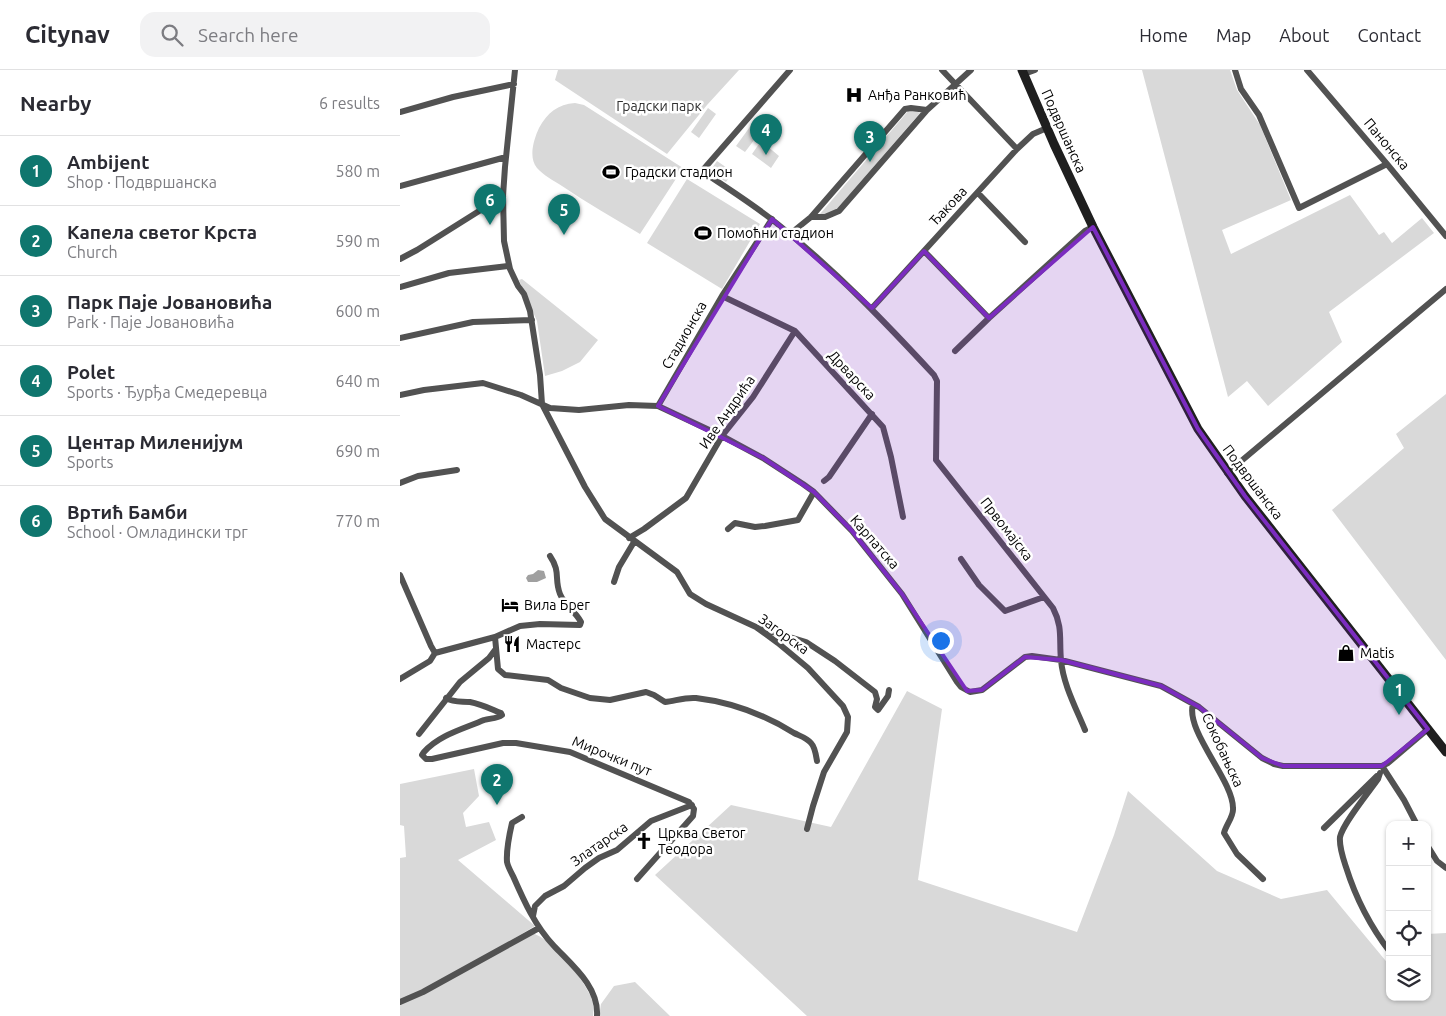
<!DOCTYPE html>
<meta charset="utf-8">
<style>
body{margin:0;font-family:Ubuntu,sans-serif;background:#f2f2f3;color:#2b2b33}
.controls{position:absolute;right:15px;bottom:15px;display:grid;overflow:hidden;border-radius:10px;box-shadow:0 1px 4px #0004}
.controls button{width:45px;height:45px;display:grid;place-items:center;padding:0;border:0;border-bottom:1px solid #e1e1e2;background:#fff;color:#2b2b33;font:25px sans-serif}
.you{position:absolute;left:540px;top:570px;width:18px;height:18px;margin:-12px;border:4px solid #fff;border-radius:50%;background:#1a73e8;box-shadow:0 0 0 8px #1a73e833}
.badge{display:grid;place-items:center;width:32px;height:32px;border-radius:50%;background:#0f766e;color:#fff;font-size:16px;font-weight:700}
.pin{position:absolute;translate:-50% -41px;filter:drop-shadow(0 1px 2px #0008)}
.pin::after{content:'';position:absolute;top:26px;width:18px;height:15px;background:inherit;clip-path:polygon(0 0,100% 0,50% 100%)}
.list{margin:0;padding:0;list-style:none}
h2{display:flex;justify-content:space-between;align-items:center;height:65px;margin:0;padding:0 20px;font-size:21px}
h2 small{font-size:16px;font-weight:400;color:#7c7c81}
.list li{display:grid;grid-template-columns:32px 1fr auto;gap:15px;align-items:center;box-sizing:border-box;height:70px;padding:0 20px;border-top:1px solid #e1e1e2}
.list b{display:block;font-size:19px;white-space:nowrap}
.list p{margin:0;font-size:16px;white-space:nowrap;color:#7c7c81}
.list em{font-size:16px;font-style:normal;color:#7c7c81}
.icon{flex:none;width:28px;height:28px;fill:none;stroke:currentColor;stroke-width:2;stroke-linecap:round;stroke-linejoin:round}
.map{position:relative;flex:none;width:1046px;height:946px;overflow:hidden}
header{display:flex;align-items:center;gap:30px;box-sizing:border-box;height:70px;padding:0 25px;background:#fff;border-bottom:1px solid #e1e1e2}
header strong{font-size:24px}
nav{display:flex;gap:28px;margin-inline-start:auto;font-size:18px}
.search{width:350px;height:45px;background:#f2f2f3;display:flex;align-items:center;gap:12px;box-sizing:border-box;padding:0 18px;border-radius:15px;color:#7c7c81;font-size:19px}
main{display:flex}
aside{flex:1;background:#fff}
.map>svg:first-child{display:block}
</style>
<header>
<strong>Citynav</strong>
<div class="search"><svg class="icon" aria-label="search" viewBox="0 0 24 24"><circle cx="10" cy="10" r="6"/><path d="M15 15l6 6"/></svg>Search here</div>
<nav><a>Home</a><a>Map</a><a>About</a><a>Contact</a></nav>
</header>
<main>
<aside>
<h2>Nearby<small>6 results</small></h2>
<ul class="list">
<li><span class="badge">1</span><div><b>Ambijent</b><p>Shop · Подвршанска</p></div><em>580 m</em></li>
<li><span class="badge">2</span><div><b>Капела светог Крста</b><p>Church</p></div><em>590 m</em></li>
<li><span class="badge">3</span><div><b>Парк Паје Јовановића</b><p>Park · Паје Јовановића</p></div><em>600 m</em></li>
<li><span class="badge">4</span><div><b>Polet</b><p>Sports · Ђурђа Смедеревца</p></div><em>640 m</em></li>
<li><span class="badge">5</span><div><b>Центар Миленијум</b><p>Sports</p></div><em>690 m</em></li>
<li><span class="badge">6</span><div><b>Вртић Бамби</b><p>School · Омладински трг</p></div><em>770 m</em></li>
</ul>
</aside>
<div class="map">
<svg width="1046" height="946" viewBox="0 0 1046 946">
<rect width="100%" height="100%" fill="#fff"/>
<!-- green -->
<path fill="#d9d9d9" d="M158,0H339L307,35L267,84L155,10Z
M742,0H830L837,20L860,55L891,130L822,160L831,184L950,125L979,165L984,162L992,173L1022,148L1034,163L929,242L942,272L868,336L847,311L828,327Z
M175,33L184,35L283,98L240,164C214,148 187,133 162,116C154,111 143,105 137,98C128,87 134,69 139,58C147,43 158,34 175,33Z
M308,38L316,44L299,68L291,62Z
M509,40L516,41L520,43L436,140L422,145L420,144Z
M352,54L361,61L345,82L336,76Z
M361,71L379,86L371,98L352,84Z
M317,91L333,102L326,112L310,101Z
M287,109L360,154L322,219L247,173Z
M122,209L198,270L180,292L162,301L145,306L137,251L119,210Z
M1046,324V590L932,440L1004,378L996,364Z
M507,621L542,639L518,810L677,862L714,765L728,721L817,801L881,829L927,820L990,896V927H1027V864L1046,863V946H407L255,805L331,735L431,757Z
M74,699L79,726L63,743L66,757L89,752L96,770L58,790L135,856L79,889L132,863C152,869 180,905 189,923C193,930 194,938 193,946H0V788L6,787L4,756L0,755V714Z
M235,912L270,946H199L201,934L214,916Z"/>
<!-- water -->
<path fill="#a0a0a0" d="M138,500L144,501L146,508L137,512H128L126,508L128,505L133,504Z"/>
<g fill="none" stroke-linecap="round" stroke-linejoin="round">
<!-- street -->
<path stroke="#525252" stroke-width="6" d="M115,0L105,97L103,126L104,171L110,199L118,216L124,224L130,241L140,305L142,334L185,417L205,449L277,502L290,524L306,534L356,557L378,573L408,598L443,636L448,647L447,662L424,702L413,736L407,759
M390,0L302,101C328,119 356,136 380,156C436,201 485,252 534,305L537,311L536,390L653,538C663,557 659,570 661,590C663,614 676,638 685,660
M542,0L617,79
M835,0L841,19L859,45L899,138L987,94
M907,0L987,94L1046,166
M624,4L635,0
M0,42L53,27L114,14
M0,116L106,87
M578,123L625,172
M411,147H425L439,141L527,40L571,0
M390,164L411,147L505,39L511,38L527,40
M524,181L589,248
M0,189L17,180L103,126
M0,217L49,203L108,196
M322,226L395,261L483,357L491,387L503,447
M472,238L617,79L633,64L647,58
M0,268L73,252L132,250
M555,281L589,248L685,161L693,157
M0,325L24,320L83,313L121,325L150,338L179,340L229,335L258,336L322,366L363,388L403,414L414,422L452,461L502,524L557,612L561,617L570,622L582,620L625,587L632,586L661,590L761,616L799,637L862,688L874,694L883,696H982L988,693L1028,659
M258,336L322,226L372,149
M827,403L1046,219
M424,411L429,407L472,344
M0,413L18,406L57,400
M328,459L335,453L355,457L365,456L398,450L414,422
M229,468L244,459L286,428L322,366L353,327L395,261
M561,489L579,515L605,541L644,527
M0,505L31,576L35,583
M214,512L219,497L234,472
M360,558L406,572L435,591L475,622L477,629L475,637L478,640L488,626L489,620
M95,567L98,599L105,605L148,610L161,618L190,628L210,630L246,622L254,625L265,632C275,631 285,627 296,628C330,632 365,645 394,663C400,666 407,668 411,673C415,677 416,685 417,691
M35,583L95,567L120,556L140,554L180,555L181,552C175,541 164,534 160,524C154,509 161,502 150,486
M0,609L30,591L35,583
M46,628C54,633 62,631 70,632C81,634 91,639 101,643L102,645C97,649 90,648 84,650C63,659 39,665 24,682L22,685L26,689H32L103,673H116L170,682L289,732L294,739L293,746L237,809
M793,634C785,661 833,710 833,738C834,746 826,755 824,763L837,784L863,809
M19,664L60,612L89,588L95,580
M982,696L1004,730L1017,755
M980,703L978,709C969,722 943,753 940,767C939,777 943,788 946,797C956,829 970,856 990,882
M122,747L112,753C109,766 106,779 107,792C108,797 111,802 113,806C124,831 135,856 154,876C173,896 199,917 197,946
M924,758L977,706
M1027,775L1037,791L1046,798
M133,846L135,836L145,826L164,816L185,798L199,788L217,780L251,751L292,735
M0,932L23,922L139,858"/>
<!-- secondary -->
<path stroke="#1f1f1f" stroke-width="9" d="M622,0L654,74L693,157L798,359L845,426L1046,682"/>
</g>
<!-- marked area -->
<path fill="#7b2cbf" fill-opacity="0.2" stroke="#7b2cbf" stroke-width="4" stroke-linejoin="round" d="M372,149L472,238L524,181L589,248L693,157L798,359L845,426L1028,659L982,696H883L862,688L799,637L761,616L661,590L625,587L582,620L567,621L502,524L452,461L414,422L363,388L258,336Z"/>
<!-- icons -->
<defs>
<g id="hospital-bare" transform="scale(1.35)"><path d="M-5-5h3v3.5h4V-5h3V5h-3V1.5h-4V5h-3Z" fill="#000" stroke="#fff" stroke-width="2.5" paint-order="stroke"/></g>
<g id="stadium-bare" transform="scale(1.35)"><path d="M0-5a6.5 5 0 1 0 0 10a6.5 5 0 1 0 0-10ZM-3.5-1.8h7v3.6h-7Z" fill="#000" stroke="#fff" stroke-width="2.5" paint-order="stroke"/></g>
<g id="hotel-bare" transform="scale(1.35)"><path d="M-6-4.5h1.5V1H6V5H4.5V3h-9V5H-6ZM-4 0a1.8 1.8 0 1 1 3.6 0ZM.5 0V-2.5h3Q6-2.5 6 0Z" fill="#000" stroke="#fff" stroke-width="2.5" paint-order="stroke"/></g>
<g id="restaurant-bare" transform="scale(1.35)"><path d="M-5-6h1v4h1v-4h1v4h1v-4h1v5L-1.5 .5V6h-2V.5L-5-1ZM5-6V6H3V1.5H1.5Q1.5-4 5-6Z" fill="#000" stroke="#fff" stroke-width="2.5" paint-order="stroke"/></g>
<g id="shop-bare" transform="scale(1.35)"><path d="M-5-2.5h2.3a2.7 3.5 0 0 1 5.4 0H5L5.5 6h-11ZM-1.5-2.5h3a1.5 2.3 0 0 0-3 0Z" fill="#000" stroke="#fff" stroke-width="2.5" paint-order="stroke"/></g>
<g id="church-bare" transform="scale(1.35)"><path d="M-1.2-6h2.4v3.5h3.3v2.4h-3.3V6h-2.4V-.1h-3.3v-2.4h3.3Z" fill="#000" stroke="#fff" stroke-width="2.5" paint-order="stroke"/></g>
</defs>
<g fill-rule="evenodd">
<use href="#hospital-bare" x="454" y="25"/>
<use href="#stadium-bare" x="211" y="102"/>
<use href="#stadium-bare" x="303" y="163"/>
<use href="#hotel-bare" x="110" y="535"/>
<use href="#restaurant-bare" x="112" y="574"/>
<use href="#shop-bare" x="946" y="583"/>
<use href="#church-bare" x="244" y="771"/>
</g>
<g text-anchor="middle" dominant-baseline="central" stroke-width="5" stroke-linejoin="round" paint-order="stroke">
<!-- poi labels -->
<g font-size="14" fill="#000" stroke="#fff" text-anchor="start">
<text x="468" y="25">Анђа Ранковић</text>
<text x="225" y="102">Градски стадион</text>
<text x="317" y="163">Помоћни стадион</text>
<text x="124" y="535">Вила Брег</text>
<text x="126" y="574">Мастерс</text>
<text x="960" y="583">Matis</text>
<text x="258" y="763">Црква Светог<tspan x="258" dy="16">Теодора</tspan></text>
</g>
<!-- park labels -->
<g font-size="14" fill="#303030" stroke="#fff">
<text x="259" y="36">Градски парк</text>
</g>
<!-- street labels -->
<g font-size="14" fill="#000" stroke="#fff">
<text transform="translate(664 61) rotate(66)">Подвршанска</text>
<text transform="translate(987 74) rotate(50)">Панонска</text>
<text transform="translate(548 136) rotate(-47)">Ђакова</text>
<text transform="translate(284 265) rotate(-60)">Стадионска</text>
<text transform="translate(452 305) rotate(47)">Дрварска</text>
<text transform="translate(327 342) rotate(-55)">Иве Андрића</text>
<text transform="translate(853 412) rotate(53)">Подвршанска</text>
<text transform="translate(607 459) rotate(52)">Првомајска</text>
<text transform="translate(475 472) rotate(49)">Карпатска</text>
<text transform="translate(384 564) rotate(36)">Загорска</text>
<text transform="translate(823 680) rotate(65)">Сокобањска</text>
<text transform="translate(212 686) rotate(22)">Мирочки пут</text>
<text transform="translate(199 774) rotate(-35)">Златарска</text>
</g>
</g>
</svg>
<div class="controls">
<button>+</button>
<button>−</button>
<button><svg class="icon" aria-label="locate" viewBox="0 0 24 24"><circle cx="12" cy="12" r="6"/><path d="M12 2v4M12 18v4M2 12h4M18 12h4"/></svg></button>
<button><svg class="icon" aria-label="layers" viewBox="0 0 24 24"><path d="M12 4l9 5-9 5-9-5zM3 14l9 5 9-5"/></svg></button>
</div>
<div class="you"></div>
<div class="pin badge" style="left:999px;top:645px">1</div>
<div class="pin badge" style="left:97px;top:735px">2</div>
<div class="pin badge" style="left:470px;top:92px">3</div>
<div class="pin badge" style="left:366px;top:85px">4</div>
<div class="pin badge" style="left:164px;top:165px">5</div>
<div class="pin badge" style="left:90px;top:155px">6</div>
</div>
</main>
